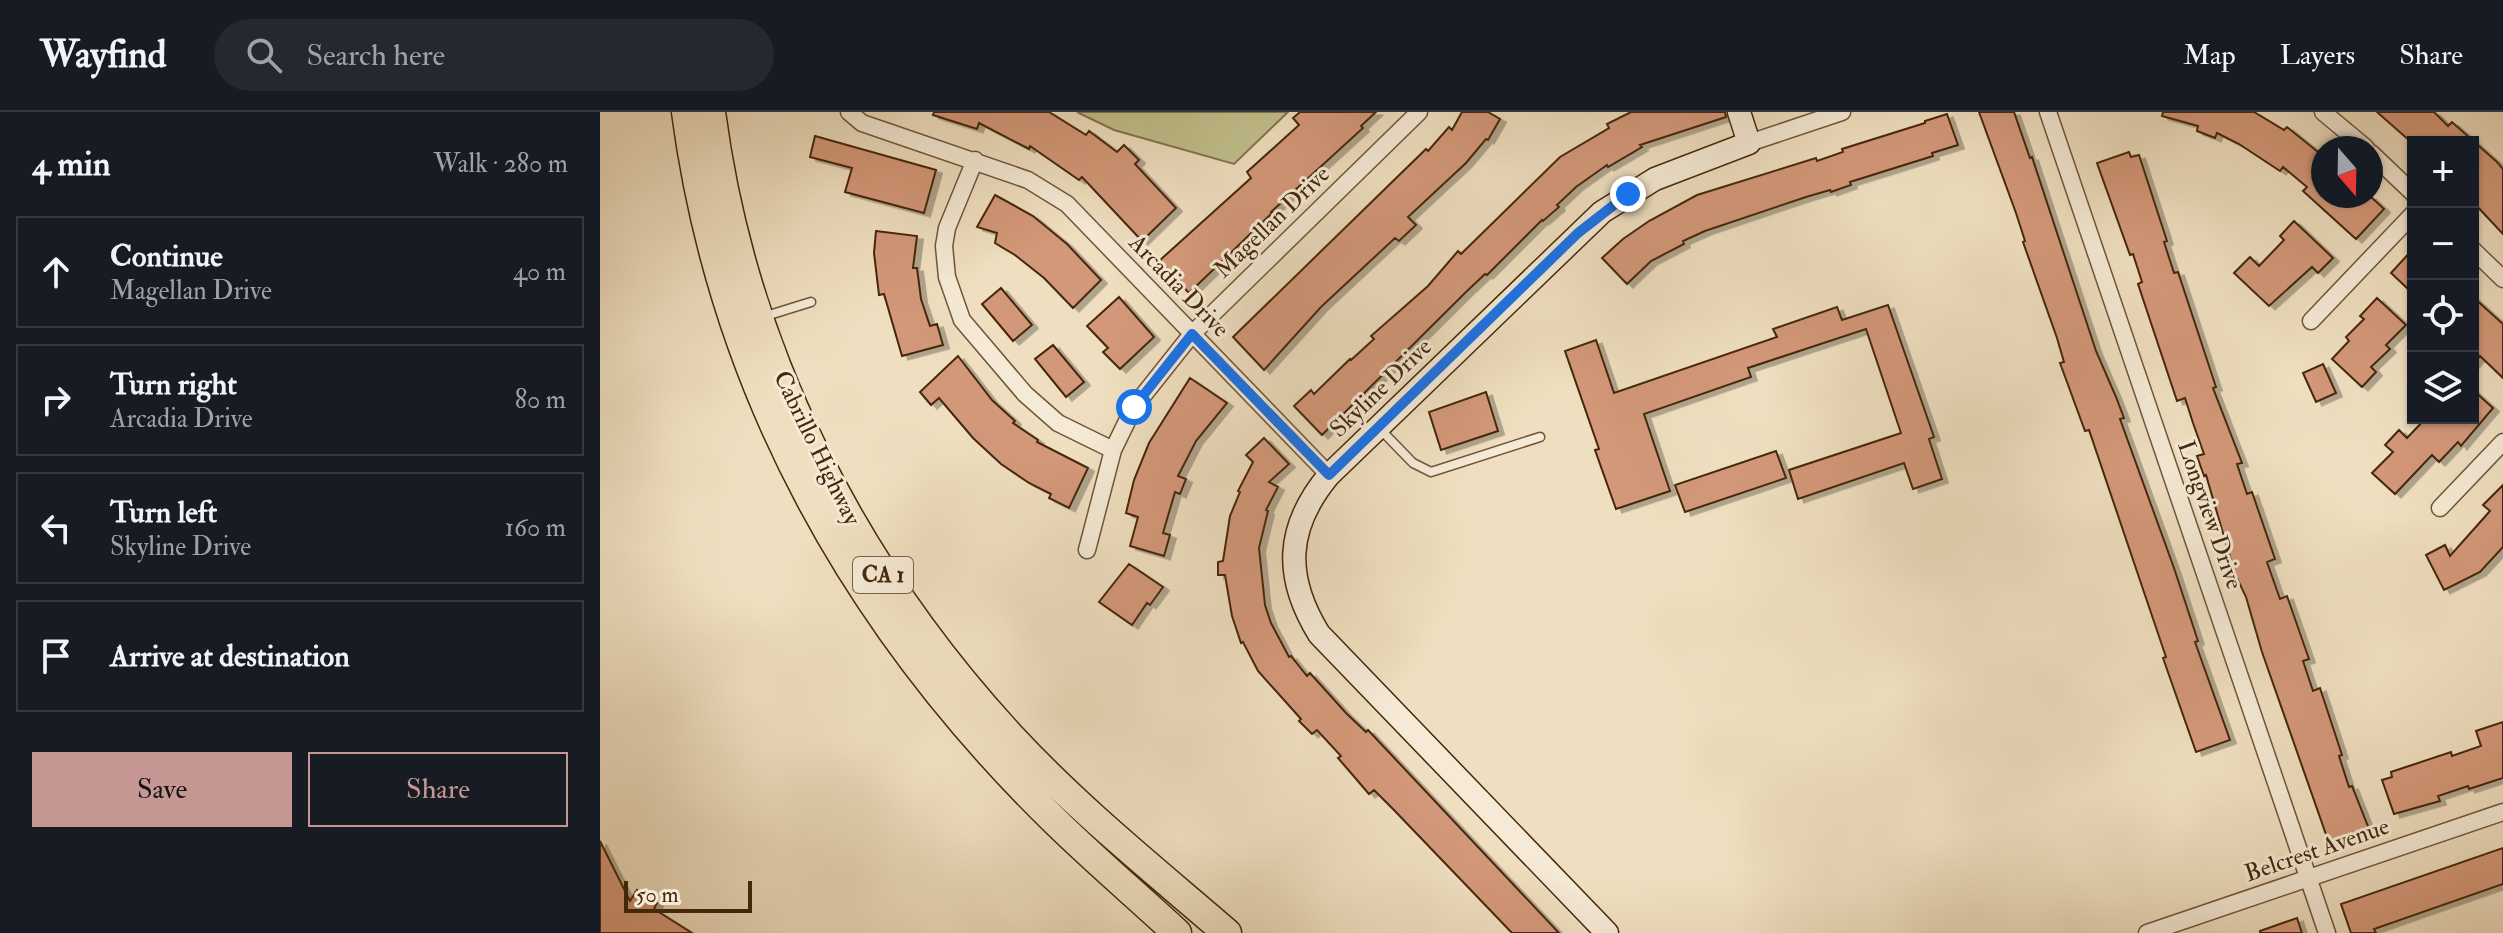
<!DOCTYPE html>
<meta charset="utf-8">
<style>
body{margin:0;font-family:"IM FELL Double Pica",serif;background:#242831;color:#f1f3f6}
.controls{position:absolute;right:24px;top:24px;display:grid;overflow:hidden;border-radius:0px;box-shadow:0 2px 6px #0004}
.controls button{width:72px;height:72px;display:grid;place-items:center;padding:0;border:0;border-bottom:2px solid #363941;background:#171b24;color:#f1f3f6;font:40px sans-serif}
.compass{position:absolute;left:1711px;top:24px;width:72px;height:72px;border-radius:50%;background:#171b24;box-shadow:0 2px 6px #0004;rotate:160deg}
.scale{position:absolute;left:24px;bottom:20px;width:128px;box-sizing:border-box;padding-left:8px;border:4px solid #45280b;border-top:0;font-size:22px;line-height:28px;white-space:nowrap;color:#45280b;-webkit-text-stroke:6px #f5ead6;paint-order:stroke}
.stop{position:absolute;width:24px;height:24px;margin:-18px;border:6px solid #1a73e8;border-radius:50%;background:#fff}
.stop.end{background:#1a73e8;border-color:#fff;box-shadow:0 2px 8px #0008}
.list{margin:0;padding:0;list-style:none}
h2{display:flex;justify-content:space-between;align-items:center;height:104px;margin:0;padding:0 32px;font-size:34px}
h2 small{font-size:26px;font-weight:400;color:#9ea1a6}
.list li{display:grid;grid-template-columns:52px 1fr auto;gap:24px;align-items:center;box-sizing:border-box;height:112px;margin:0 16px 16px;padding:0 16px;border:2px solid #363941;border-radius:0px}
.list b{display:block;font-size:30px;white-space:nowrap}
.list p{margin:0;font-size:26px;white-space:nowrap;color:#9ea1a6}
.list em{font-size:26px;font-style:normal;color:#9ea1a6}
.actions{display:flex;gap:16px;padding:24px 32px}
.actions a{flex:1;padding:18px 0;border:2px solid #c59692;border-radius:0px;text-align:center;font-size:28px;color:#c59692}
.actions .main{background:#c59692;color:#111}
.icon{flex:none;width:44px;height:44px;fill:none;stroke:currentColor;stroke-width:2;stroke-linecap:round;stroke-linejoin:round}
.map{position:relative;flex:none;width:1903px;height:821px;overflow:hidden}
header{display:flex;align-items:center;gap:48px;box-sizing:border-box;height:112px;padding:0 40px;background:#171b24;border-bottom:2px solid #363941}
header strong{font-size:38px}
nav{display:flex;gap:44px;margin-inline-start:auto;font-size:28px}
.search{width:560px;height:72px;background:#242831;display:flex;align-items:center;gap:20px;box-sizing:border-box;padding:0 28px;border-radius:44px;color:#9ea1a6;font-size:30px}
main{display:flex}
aside{flex:1;background:#171b24}
.map>svg:first-child{display:block}
</style>
<header>
<strong>Wayfind</strong>
<div class="search"><svg class="icon" aria-label="search" viewBox="0 0 24 24"><circle cx="10" cy="10" r="6"/><path d="M15 15l6 6"/></svg>Search here</div>
<nav><a>Map</a><a>Layers</a><a>Share</a></nav>
</header>
<main>
<aside>
<h2>4 min<small>Walk · 280 m</small></h2>
<ul class="list">
<li><svg class="icon" aria-label="ahead" viewBox="0 0 24 24"><path d="M12 20V5M6 11l6-6 6 6"/></svg><div><b>Continue</b><p>Magellan Drive</p></div><em>40 m</em></li>
<li><svg class="icon" aria-label="right" viewBox="0 0 24 24"><path d="M7 20v-9h11M14 6l5 5-5 5"/></svg><div><b>Turn right</b><p>Arcadia Drive</p></div><em>80 m</em></li>
<li><svg class="icon" aria-label="left" viewBox="0 0 24 24"><path d="M17 20v-9H6M10 6l-5 5 5 5"/></svg><div><b>Turn left</b><p>Skyline Drive</p></div><em>160 m</em></li>
<li><svg class="icon" aria-label="arrive" viewBox="0 0 24 24"><path d="M6 21V4h12l-3 4 3 4H6"/></svg><div><b>Arrive at destination</b></div></li>
</ul>
<div class="actions"><a class="main">Save</a><a>Share</a></div>
</aside>
<div class="map">
<svg width="1903" height="821" viewBox="0 0 1903 821">
<defs>
<filter id="shadow"><feDropShadow dx="6" dy="3.5" stdDeviation="0" flood-color="#0004"/></filter>
</defs>
<rect width="100%" height="100%" fill="#efdfc0"/>
<filter id="stains"><feTurbulence type="fractalNoise" baseFrequency=".0025" numOctaves="4"/><feColorMatrix values="0 0 0 0 .2 0 0 0 0 .09 0 0 0 0 .02 0 0 0 .5 -.17"/></filter>
<radialGradient id="worn" r=".72"><stop offset=".6" stop-color="#630" stop-opacity="0"/><stop offset="1" stop-color="#630" stop-opacity=".3"/></radialGradient>
<!-- green -->
<path fill="#c1c08d" stroke="#83744c" stroke-width="2" d="M477,0H688L634,52L514,18Z"/>
<!-- building -->
<path fill="#d39879" stroke="#45280b" stroke-width="2" filter="url(#shadow)" d="M334,0H449L486,23L489,19L517,40L524,33L539,48L535,52L576,96L542,129L482,65L479,68L430,34L429,37L379,11L377,17L333,3Z
M700,0H776L761,14L763,16L671,100L672,101L589,181L559,149L651,66L647,60L699,13L693,6Z
M862,0H888L900,7L888,28L886,27L866,51L808,105L816,113L799,129L795,126L721,195L664,258L633,225L826,37L828,39L849,15L852,18Z
M1031,0H1125L1126,5L1040,33L1042,35L1008,55L1007,53L976,75L957,93L959,95L943,109L942,108L887,163L885,162L865,181L722,323L694,294L711,278L714,282L750,247L751,248L774,227L771,224L828,174L858,139L861,142L960,45L1009,16L1007,12Z
M1379,0H1414L1430,46L1432,45L1496,239L1516,285L1524,306L1520,307L1574,456L1598,529L1595,530L1630,628L1596,640L1563,546L1566,545L1489,318L1485,319L1460,251L1464,250L1457,226L1423,130L1425,129L1416,101Z
M1563,0H1654L1684,18L1687,15L1723,44V84H1770L1784,97L1756,127L1703,79L1707,75L1683,55L1680,59L1639,32L1617,21L1615,26L1597,19L1598,14L1562,4Z
M1777,0H1834L1848,14L1852,10L1897,50L1903,57V122L1873,90V30H1811Z
M1347,2L1358,33L1332,41L1333,44L1250,70L1251,73L1231,80L1230,78L1206,85L1105,119L1083,129L1084,132L1051,149L1027,172L1002,146L1023,127L1049,109L1097,83L1216,46L1217,49L1243,40L1242,37L1325,11V9Z
M215,24L336,58L324,101L245,80L252,56L210,45Z
M1529,40L1531,45L1539,43L1567,129L1564,130L1574,161L1578,160L1616,275L1613,276L1642,351L1637,352L1647,382L1652,380L1675,447L1667,450L1680,487L1687,484L1709,547L1703,549L1713,579L1720,576L1742,643L1739,644L1749,675L1752,674L1769,717L1729,731L1662,540L1646,485L1635,462L1606,363L1604,364L1597,344L1604,342L1593,311L1585,286L1577,289L1538,172L1542,170L1533,142L1530,143L1497,51Z
M395,83L433,104L467,132L501,168L473,196L444,166L415,143L395,131L397,121L377,115Z
M1694,109L1733,146L1718,161L1712,155L1669,194L1634,161L1650,145L1659,154L1684,128L1680,124Z
M276,119L317,124L313,156H317L321,187L330,214L337,212L343,233L302,244L284,182L279,183L274,141Z
M1813,137V170L1807,176L1791,161Z
M401,176L432,213L413,229L382,192Z
M519,185L554,225L520,257L503,240L508,236L487,214Z
M1873,185L1903,212V266L1880,244L1873,252Z
M1777,186L1806,213L1786,233L1790,237L1771,255L1776,260L1762,275L1732,247L1749,229L1746,225L1764,207L1760,204Z
M1288,193L1334,325L1329,327L1342,367L1313,377L1304,351L1198,387L1189,358L1301,321L1266,217L1148,256L1151,265L1044,302L1070,379L1016,397L995,338L999,337L965,239L996,228L1014,281L1177,225L1173,217L1237,195L1242,208Z
M453,233L484,270L466,285L435,247Z
M358,244L392,288L415,309L413,311L438,328L437,330L488,356L469,396L449,386L451,382L429,371L401,352L373,326L339,286L331,293L320,280Z
M1723,252L1736,281L1716,290L1703,261Z
M590,266L627,291L596,329L578,364L586,367L580,382L575,380L563,421L570,423L564,444L530,434L538,405L526,401L534,368L549,331Z
M1873,278L1893,296L1861,334L1858,330L1839,350L1832,343L1795,382L1772,361L1793,340L1785,333L1799,318L1807,326L1826,306H1873Z
M886,280L898,319L841,338L829,300Z
M664,326L689,352L669,370L678,375L666,398L668,399L659,436L665,493L671,511L689,545L691,544L707,564L710,561L746,601L766,620L768,618L959,821H912L793,697L774,678L769,682L738,646L741,644L717,618L712,622L699,609L701,607L658,559L643,530L641,531L632,504L625,463H618V450L623,449L630,404L640,380L638,379L653,350L646,343Z
M1176,339L1186,366L1085,400L1075,373Z
M1903,373V435L1880,460L1844,478L1826,443L1845,433L1850,444L1890,399L1883,393Z
M529,452L563,475L550,493L547,491L532,513L499,490Z
M1903,610V666L1869,677L1868,674L1838,684L1840,689L1794,702L1782,668L1792,665L1791,660L1851,640L1852,644L1881,634L1876,619Z
M0,729L30,789L37,778L57,791L54,797L92,821H0Z
M1903,736V772L1774,817L1776,821H1751L1741,792Z
M1697,806L1702,821H1660V819Z"/>
<g fill="none" stroke-linecap="round" stroke-linejoin="round">
<!-- lane casing -->
<g stroke="#705638" stroke-width="11">
<path id="lane" d="M166,204L211,190
M779,316L813,351L831,360L940,325"/>
</g>
<!-- street casing -->
<g stroke="#705638" stroke-width="19">
<path id="street" d="M249,0L262,11L428,68L467,92L729,363
M1448,0L1727,821
M1723,0L1766,36
M1149,31L1242,0
M1771,41L1813,81
M375,48L347,116L344,134L347,165L362,208L425,282L458,311L513,338
M1873,138L1903,167
M1711,209L1813,102
M1840,396L1903,330
M487,438L513,338L534,295L592,222L819,0
M1547,821L1903,700"/>
</g>
<!-- secondary casing -->
<g stroke="#45280b" stroke-width="25">
<path id="secondary" d="M1007,821L719,522C684,465 685,416 729,363L1002,100L1055,67L1149,31L1139,0"/>
</g>
<!-- highway casing -->
<g stroke="#45280b" stroke-width="31">
<path id="highway" d="M86,0C123,279 257,516 457,711C496,749 537,784 577,821
M111,0C142,237 251,452 412,626C478,697 554,758 627,821"/>
</g>
<!-- lane -->
<use href="#lane" stroke="#f5ead6" stroke-width="8"/>
<!-- street -->
<use href="#street" stroke="#f5ead6" stroke-width="16"/>
<!-- secondary -->
<use href="#secondary" stroke="#f5ead6" stroke-width="22"/>
<!-- highway -->
<use href="#highway" stroke="#efdfc0" stroke-width="28"/>
</g>
<g fill="none" stroke-linecap="round" stroke-linejoin="round">
<!-- route -->
<path stroke="#1a73e8" stroke-width="10" d="M534,295L592,222L729,363L978,121L1028,82"/>
</g>
<g text-anchor="middle" dominant-baseline="central" stroke-width="6" stroke-linejoin="round" paint-order="stroke">
<!-- shield labels -->
<rect fill="#f5ead6" stroke="#7a6248" stroke-width="2" x="253" y="445" width="60" height="36" rx="6"/>
<g font-size="22" font-weight="bold" fill="#45280b">
<text x="283" y="463">CA 1</text>
</g>
<!-- street labels -->
<g font-size="24" fill="#45280b" stroke="#f5ead6">
<text transform="translate(672 110) rotate(-44)">Magellan Drive</text>
<text transform="translate(579 174) rotate(46)">Arcadia Drive</text>
<text transform="translate(781 276) rotate(-44)">Skyline Drive</text>
<text transform="translate(217 336) rotate(64)">Cabrillo Highway</text>
<text transform="translate(1610 403) rotate(71)">Longview Drive</text>
<text transform="translate(1717 738) rotate(-19)">Belcrest Avenue</text>
</g>
</g>
<rect width="100%" height="100%" filter="url(#stains)"/>
<rect width="100%" height="100%" fill="url(#worn)"/>
</svg>
<div class="controls">
<button>+</button>
<button>−</button>
<button><svg class="icon" aria-label="locate" viewBox="0 0 24 24"><circle cx="12" cy="12" r="6"/><path d="M12 2v4M12 18v4M2 12h4M18 12h4"/></svg></button>
<button><svg class="icon" aria-label="layers" viewBox="0 0 24 24"><path d="M12 4l9 5-9 5-9-5zM3 14l9 5 9-5"/></svg></button>
</div>
<svg class="compass" viewBox="-18 -18 36 36"><path d="M0-13l5 13h-10z" fill="#e53935"/><path d="M0 13l5-13h-10z" fill="#9ea1a6"/></svg>
<div class="scale">50 m</div>
<div class="stop" style="left:534px;top:295px"></div>
<div class="stop end" style="left:1028px;top:82px"></div>
</div>
</main>
